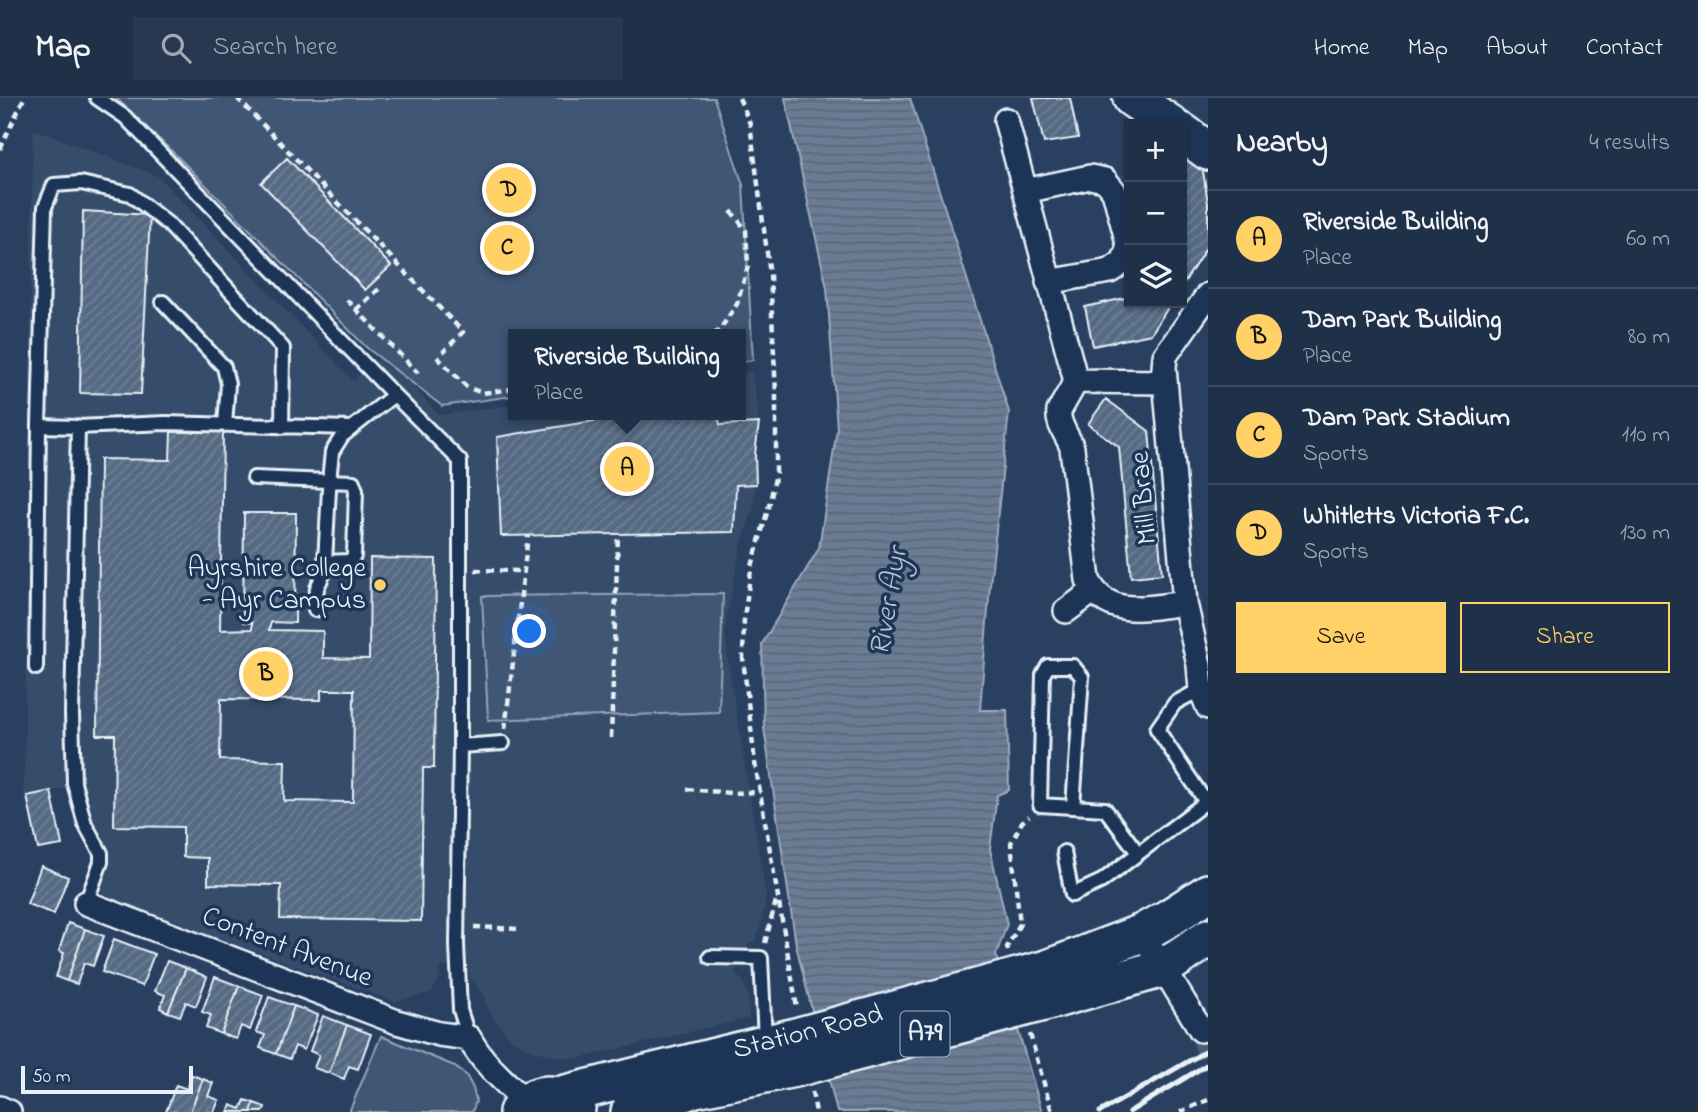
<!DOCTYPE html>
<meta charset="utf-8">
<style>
body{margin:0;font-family:"Indie Flower",sans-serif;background:#273850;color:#f1f3f6}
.controls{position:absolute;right:21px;top:21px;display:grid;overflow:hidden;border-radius:0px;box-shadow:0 2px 5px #0004}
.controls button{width:63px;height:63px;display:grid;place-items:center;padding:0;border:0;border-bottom:2px solid #3c4b61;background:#1f3049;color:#f1f3f6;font:35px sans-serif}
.scale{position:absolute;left:21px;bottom:18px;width:172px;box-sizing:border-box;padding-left:7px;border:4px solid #e8f1f8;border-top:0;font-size:19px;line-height:24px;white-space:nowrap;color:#e8f1f8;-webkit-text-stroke:5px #1d3557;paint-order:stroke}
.you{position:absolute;left:530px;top:534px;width:24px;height:24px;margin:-18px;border:5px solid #fff;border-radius:50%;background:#1a73e8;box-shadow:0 0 0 10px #1a73e833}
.badge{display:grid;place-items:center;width:46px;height:46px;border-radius:50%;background:#ffd166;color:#111;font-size:23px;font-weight:700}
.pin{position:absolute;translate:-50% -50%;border:4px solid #fff;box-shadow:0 2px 7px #0006}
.popup{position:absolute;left:508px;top:231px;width:238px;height:91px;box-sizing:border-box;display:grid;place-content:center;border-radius:0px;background:#1f3049;filter:drop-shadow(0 2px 5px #0005);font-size:23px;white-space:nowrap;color:#a1a9b4}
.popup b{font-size:26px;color:#f1f3f6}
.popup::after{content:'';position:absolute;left:50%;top:100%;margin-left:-14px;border:14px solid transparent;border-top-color:#1f3049}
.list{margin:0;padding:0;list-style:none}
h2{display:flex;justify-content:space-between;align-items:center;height:91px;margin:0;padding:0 28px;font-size:30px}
h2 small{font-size:23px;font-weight:400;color:#a1a9b4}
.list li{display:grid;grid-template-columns:46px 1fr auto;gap:21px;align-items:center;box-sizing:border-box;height:98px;padding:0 28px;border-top:2px solid #3c4b61}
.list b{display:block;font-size:26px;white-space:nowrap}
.list p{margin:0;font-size:23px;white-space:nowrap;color:#a1a9b4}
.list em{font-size:23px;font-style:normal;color:#a1a9b4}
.actions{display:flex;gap:14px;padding:21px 28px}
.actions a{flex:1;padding:16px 0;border:2px solid #ffd166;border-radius:0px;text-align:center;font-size:24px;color:#ffd166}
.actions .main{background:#ffd166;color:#111}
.icon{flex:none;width:38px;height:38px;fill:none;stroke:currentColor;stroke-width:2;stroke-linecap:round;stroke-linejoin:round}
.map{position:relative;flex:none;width:1208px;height:1014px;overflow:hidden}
header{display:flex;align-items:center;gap:42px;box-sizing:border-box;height:98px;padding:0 35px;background:#1f3049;border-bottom:2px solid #3c4b61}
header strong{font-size:33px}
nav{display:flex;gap:38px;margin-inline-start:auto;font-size:24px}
.search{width:490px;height:63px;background:#273850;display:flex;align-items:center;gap:18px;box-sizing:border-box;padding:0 24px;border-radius:0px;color:#a1a9b4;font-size:26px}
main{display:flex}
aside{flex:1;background:#1f3049}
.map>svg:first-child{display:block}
</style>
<header>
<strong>Map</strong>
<div class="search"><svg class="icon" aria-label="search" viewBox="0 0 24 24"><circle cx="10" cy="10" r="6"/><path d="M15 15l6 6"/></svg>Search here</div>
<nav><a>Home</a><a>Map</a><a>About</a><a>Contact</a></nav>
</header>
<main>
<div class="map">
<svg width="1208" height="1014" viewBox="0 0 1208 1014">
<defs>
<pattern id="water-rules" width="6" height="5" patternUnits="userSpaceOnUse" patternTransform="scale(1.75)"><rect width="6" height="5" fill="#6b7c95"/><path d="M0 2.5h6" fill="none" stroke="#5a6573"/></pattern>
<pattern id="building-hatch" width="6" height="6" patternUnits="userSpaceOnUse" patternTransform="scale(1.75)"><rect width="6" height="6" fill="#556a83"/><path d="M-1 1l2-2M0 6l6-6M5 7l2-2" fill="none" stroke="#6d8095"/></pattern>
</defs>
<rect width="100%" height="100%" fill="#294061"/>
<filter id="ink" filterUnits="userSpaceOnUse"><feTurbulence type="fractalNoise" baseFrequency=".0143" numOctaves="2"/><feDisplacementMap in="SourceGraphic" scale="14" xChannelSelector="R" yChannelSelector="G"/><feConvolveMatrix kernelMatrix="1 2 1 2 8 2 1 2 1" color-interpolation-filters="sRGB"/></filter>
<g filter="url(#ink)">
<!-- built -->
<path fill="#364d6b" d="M33,31L158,78L353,283L383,257L439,317L513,307V317H741V275L752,274L759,325L755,356L756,386L753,410L741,448L725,527L729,570L766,798L762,823L756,842L748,847L735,876L744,884L748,901L749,920L576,961L553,958L529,951L510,940L495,922L486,907L484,896L471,882L468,871L441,868L439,880L432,894L396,904L114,802L102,793L70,689L24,699Z"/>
<!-- grass -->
<path fill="#415774" stroke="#94a4b6" stroke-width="2" d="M116,0H714L743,87L753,262L741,264V236H513V298L442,308L367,250L180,61Z
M723,496L719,614L488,622L482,498Z
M381,938L452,967L466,977L473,990L476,1003L472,1014H349Z"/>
<!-- water -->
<path fill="url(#water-rules)" stroke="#9dabbd" stroke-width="2" d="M785,0H910L1009,314L990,487L980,612H1007L1009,692L997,697L990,751L1007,826L996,857L1042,1014H837L796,847L764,630L762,546L819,450L837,331L827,190Z"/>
<!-- building -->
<path fill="url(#building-hatch)" stroke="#e8f1f8" stroke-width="2" fill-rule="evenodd" d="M1033,0H1070L1078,40L1044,45Z
M1182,57L1203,73L1208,105V147L1182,188Z
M287,60L391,168L365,192L261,85Z
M83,113L150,117L141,296L80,295Z
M1129,199V205H1171L1151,236L1093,248L1085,209Z
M1106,301L1149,333L1162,476L1131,479L1119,349L1088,326Z
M629,317H718L720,327L759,325L755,356L756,386L736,387L734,434L501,438L497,339Z
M171,334H223L220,532L252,531V525L243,524L244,415H296L295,525L271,524L269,532L323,533V560L369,561L370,460L436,461L434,670H423L421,823L280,821L281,787L208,786V760L183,759V729L114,728L115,637H97L100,361L170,362ZM321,592H354L353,704L284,703L285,663L220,662L221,601L321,602Z
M51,693L62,747L38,751L27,698Z
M41,768L68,779L54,816L27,806Z
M68,825L85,831L67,883L56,879L64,855L59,853Z
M85,831L104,838L93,868L84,865L77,886L67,883Z
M114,841L154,856L142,888L102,874Z
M167,863L186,870L168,914L160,910L165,897L155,893Z
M186,870L207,879L196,908L186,904L180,918L168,914Z
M215,879L239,888L221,936L206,930L211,917L202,914Z
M239,888L263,897L250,932L241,928L236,941L221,936Z
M269,899L294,908L276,956L260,950L265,937L256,934Z
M294,908L318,917L304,952L295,948L290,961L276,956Z
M323,918L347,927L329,975L314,970L319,957L310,953Z
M347,927L371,936L358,971L349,968L344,981L329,975Z
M192,977L203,981L190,1014H166L176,987L187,991Z
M203,981L213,985L208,998L219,1002L214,1014H190Z
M245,1002L254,1005L251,1014H228L231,1007L241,1011Z
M254,1005L265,1009L263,1014H251Z"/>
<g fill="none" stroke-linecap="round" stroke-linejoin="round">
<!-- minor-tunnel -->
<path stroke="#465b78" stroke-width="23" stroke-dasharray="23 11" stroke-linecap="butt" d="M1201,932L1208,953"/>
<!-- service casing -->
<g stroke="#e8f1f8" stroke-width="18">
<path id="service" d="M97,0L125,19L394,297L460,363V648L457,847L460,912L469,940
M163,204L224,269L228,286L225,327
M39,328L45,109L54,87L81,85L130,96L168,126L283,250L282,329
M78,329L72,615L74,685L85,726L101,755V764L86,805
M254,380L353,384L356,392L354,458L349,463L325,464
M315,512L317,490L323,477L325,464L330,373L332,354L342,338L394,297
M36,570L39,328L78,329L165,325L352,330
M460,648L503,645
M1073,709L1082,579L1073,568H1048L1043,577L1040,707L1105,711L1138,755
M1064,754L1072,797L1102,783L1206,704L1157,631L1175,605L1201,591
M710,859L761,860L765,942"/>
</g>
<!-- minor casing -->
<g stroke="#e8f1f8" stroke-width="28">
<path id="minor" d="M1006,22L1076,283
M1025,93L1090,79L1105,82L1114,93L1129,149L1123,164L1110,173L1048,184
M1208,197L1165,258L1164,270L1185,505L1199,567L1201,591L1208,609
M1076,283L1059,313C1057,327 1068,337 1072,350L1088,482C1107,522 1149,509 1185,505
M1076,283L1164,284
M1066,513L1093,493
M86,805L397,924L439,936L469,940C483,966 505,984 526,1004
M1142,835L1201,932
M0,1010L9,1014"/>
</g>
<!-- primary casing -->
<g stroke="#e8f1f8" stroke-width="42">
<path id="primary" d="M1132,0L1170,26
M1182,34L1208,53
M1047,871L1142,835L1169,820L1208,795
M1055,901L1163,870L1208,840
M558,998L788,941
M518,1014C534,992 558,992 576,1011
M630,1014L695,990L795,970"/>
</g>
<!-- path -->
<path stroke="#e8f1f8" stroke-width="4.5" stroke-dasharray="7 5" stroke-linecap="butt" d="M237,0L463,234L443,254
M739,0L750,26L770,177L776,295V375L770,404L751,472L744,520L743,560L755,665L797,910
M0,51L24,0
M347,202L418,275
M356,212L379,191
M713,236L719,233L737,206L748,168L746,132L731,113
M437,259L467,289L482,295L513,291
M475,472L524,473
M505,631L528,438
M611,640L618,436
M687,691L731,695L760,694
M474,829L519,831
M765,845L776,803
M1008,853L1007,849L1020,826L1011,745L1022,724L1029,718
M1030,936L1052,1014
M812,994L816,1014
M1180,1014L1208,1002"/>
<!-- service -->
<use href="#service" stroke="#1d3557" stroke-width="12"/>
<!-- minor -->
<use href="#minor" stroke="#1d3557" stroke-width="23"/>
<!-- primary -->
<use href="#primary" stroke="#1d3557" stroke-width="37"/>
<!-- rail -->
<path stroke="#e8f1f8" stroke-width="5" d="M1100,1014L1208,952
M1129,1014L1208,966"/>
<!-- primary-bridge casing -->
<g stroke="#e8f1f8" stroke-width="42" stroke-linecap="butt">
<path id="primary-bridge" d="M788,941L1047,871
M795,970L1055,901"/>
</g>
<!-- primary-bridge -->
<use href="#primary-bridge" stroke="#1d3557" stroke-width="37"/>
</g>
</g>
<!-- markers -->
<circle fill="#ffd166" stroke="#1d3557" stroke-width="2.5" cx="380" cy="487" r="7"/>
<g text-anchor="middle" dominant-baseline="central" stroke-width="7" stroke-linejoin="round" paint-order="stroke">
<!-- shield labels -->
<rect fill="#1d3557" stroke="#abb9c8" stroke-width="2" x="900.5" y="913.5" width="49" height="45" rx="5"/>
<g font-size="26" font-weight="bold" fill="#e8f1f8">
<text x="925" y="936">A79</text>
</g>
<!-- street labels -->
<g font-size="28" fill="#e8f1f8" stroke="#1d3557">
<text transform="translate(1145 400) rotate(-95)">Mill Brae</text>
<text transform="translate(287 850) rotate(21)">Content Avenue</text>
<text transform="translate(808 935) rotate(-14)">Station Road</text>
</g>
<!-- poi labels -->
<g font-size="28" fill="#e8f1f8" stroke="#1d3557" text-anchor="end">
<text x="366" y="471">Ayrshire College<tspan x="366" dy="32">- Ayr Campus</tspan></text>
</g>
<!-- water labels -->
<g font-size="30" font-style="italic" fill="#b6c2d0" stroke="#1d3557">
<text transform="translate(890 504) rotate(-80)">River Ayr</text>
</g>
</g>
</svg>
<div class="controls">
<button>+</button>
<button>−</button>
<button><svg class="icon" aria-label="layers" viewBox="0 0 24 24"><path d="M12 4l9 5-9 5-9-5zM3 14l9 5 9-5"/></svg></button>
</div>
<div class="scale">50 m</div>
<div class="you"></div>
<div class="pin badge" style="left:627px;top:371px">A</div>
<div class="popup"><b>Riverside Building</b>Place</div>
<div class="pin badge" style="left:266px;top:576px">B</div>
<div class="pin badge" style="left:507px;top:150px">C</div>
<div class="pin badge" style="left:509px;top:92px">D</div>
</div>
<aside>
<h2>Nearby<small>4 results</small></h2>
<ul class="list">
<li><span class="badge">A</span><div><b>Riverside Building</b><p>Place</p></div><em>60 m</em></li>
<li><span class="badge">B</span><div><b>Dam Park Building</b><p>Place</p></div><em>80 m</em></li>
<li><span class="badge">C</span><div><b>Dam Park Stadium</b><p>Sports</p></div><em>110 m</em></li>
<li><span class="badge">D</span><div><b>Whitletts Victoria F.C.</b><p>Sports</p></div><em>130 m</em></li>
</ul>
<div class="actions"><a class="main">Save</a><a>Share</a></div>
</aside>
</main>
